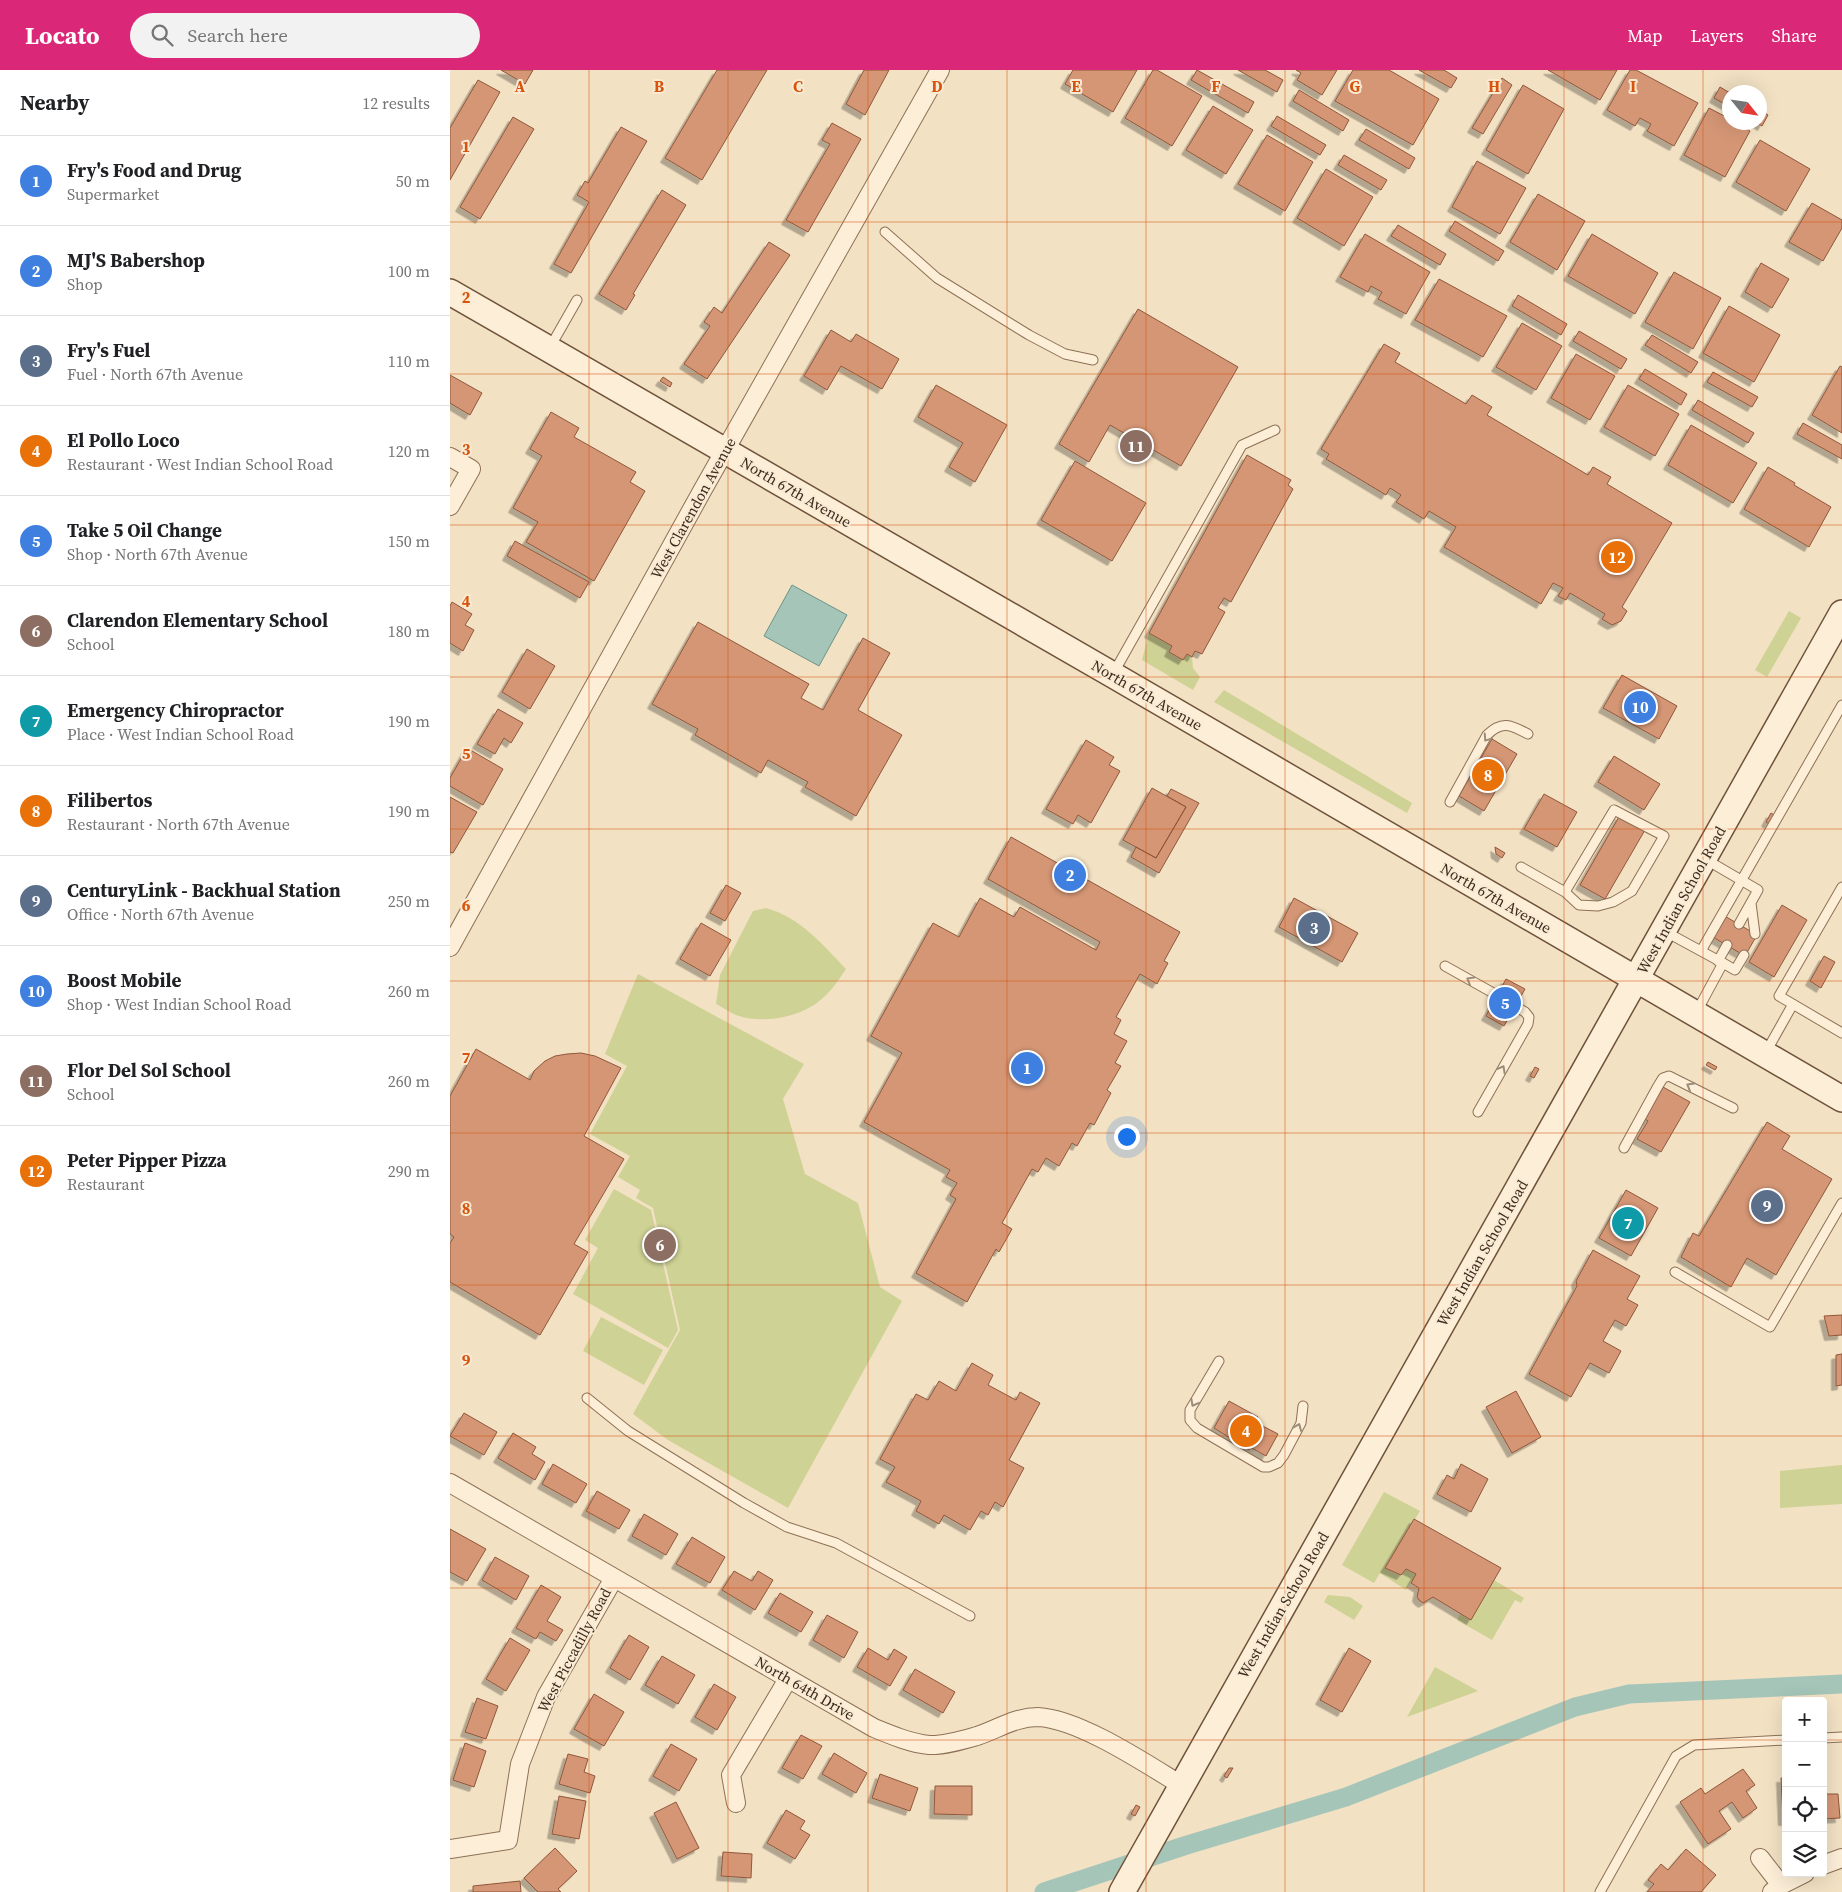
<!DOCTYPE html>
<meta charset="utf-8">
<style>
body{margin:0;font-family:"Source Serif 4",serif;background:#f2f2f2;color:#202124}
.controls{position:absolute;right:15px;bottom:15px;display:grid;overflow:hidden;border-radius:5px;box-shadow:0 5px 20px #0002}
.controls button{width:45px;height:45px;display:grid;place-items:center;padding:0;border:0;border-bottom:1px solid #e0e0e0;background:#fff;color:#202124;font:25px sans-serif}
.compass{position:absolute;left:1272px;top:15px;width:45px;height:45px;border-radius:50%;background:#fff;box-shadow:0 5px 20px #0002;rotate:120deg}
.you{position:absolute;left:676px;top:1066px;width:18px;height:18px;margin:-12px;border:4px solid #fff;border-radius:50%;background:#1a73e8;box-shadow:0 0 0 8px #1a73e833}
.badge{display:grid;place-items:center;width:32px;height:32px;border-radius:50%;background:#db2777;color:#fff;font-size:16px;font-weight:700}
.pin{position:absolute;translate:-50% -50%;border:2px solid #fff;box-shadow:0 1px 5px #0006}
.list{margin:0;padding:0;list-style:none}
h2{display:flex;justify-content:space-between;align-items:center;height:65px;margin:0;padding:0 20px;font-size:21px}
h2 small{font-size:16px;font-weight:400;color:#757577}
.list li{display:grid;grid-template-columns:32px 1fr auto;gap:15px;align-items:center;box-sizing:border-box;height:90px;padding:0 20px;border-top:1px solid #e0e0e0}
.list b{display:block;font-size:19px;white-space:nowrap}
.list p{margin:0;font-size:16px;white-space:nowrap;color:#757577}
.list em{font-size:16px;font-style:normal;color:#757577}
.icon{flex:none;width:28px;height:28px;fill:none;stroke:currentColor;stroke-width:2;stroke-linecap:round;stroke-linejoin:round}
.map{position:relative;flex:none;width:1392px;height:1822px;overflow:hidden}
header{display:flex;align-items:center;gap:30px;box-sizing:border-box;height:70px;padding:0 25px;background:#db2777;color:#fff}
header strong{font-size:24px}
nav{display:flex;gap:28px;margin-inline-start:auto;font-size:18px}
.search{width:350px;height:45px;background:#f2f2f2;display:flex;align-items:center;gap:12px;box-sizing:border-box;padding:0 18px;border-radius:28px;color:#757577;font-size:19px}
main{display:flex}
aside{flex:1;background:#fff}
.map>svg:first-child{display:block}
</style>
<header>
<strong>Locato</strong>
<div class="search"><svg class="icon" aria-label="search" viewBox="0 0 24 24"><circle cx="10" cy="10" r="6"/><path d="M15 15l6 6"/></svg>Search here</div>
<nav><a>Map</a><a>Layers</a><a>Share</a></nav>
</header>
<main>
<aside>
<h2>Nearby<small>12 results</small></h2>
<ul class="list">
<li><span class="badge" style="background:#3f7fe0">1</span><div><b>Fry's Food and Drug</b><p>Supermarket</p></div><em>50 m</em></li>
<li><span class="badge" style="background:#3f7fe0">2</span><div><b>MJ'S Babershop</b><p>Shop</p></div><em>100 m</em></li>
<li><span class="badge" style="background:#5c6f8a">3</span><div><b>Fry's Fuel</b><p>Fuel · North 67th Avenue</p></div><em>110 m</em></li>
<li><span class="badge" style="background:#e8710a">4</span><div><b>El Pollo Loco</b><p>Restaurant · West Indian School Road</p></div><em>120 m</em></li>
<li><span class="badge" style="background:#3f7fe0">5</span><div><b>Take 5 Oil Change</b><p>Shop · North 67th Avenue</p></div><em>150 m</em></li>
<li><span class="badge" style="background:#8d6e63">6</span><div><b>Clarendon Elementary School</b><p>School</p></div><em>180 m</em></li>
<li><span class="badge" style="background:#0f9aa8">7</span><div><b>Emergency Chiropractor</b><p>Place · West Indian School Road</p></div><em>190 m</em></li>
<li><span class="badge" style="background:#e8710a">8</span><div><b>Filibertos</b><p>Restaurant · North 67th Avenue</p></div><em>190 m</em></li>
<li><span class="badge" style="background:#5c6f8a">9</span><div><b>CenturyLink - Backhual Station</b><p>Office · North 67th Avenue</p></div><em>250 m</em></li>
<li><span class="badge" style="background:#3f7fe0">10</span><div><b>Boost Mobile</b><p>Shop · West Indian School Road</p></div><em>260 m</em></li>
<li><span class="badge" style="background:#8d6e63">11</span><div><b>Flor Del Sol School</b><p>School</p></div><em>260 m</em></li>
<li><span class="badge" style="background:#e8710a">12</span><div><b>Peter Pipper Pizza</b><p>Restaurant</p></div><em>290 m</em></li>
</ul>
</aside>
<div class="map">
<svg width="1392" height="1822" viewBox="0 0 1392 1822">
<defs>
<filter id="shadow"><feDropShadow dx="-4.5" dy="4.5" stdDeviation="0" flood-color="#0004"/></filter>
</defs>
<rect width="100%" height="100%" fill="#f2e1c3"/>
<!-- green -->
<path fill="#cfd295" d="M1339,541L1351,548L1317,607L1305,600Z
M699,563L722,576L719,582L733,590L737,584L742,587L743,598L750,607L743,620L692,590Z
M774,620L962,733L957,743L764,632Z
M316,838C350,847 373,875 396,899C388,911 380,923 368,932C348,948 310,954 286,945C279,942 272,937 266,934L270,905L303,841Z
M188,904L354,994L333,1029L355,1104L408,1133L430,1217L452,1231L338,1438L218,1370L183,1344L230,1260L203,1138L186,1128L190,1120L168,1107L180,1086L140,1064L177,996L155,984Z
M164,1119L201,1140L228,1260L218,1278L123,1224L148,1178L135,1170Z
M151,1247L213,1280L194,1315L133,1281Z
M1392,1395V1434L1330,1438V1401Z
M934,1422L970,1441L935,1498L951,1505L956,1499L966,1504L956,1520L930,1503L924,1513L892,1495Z
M1044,1510L1074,1528L1071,1533L1065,1530L1042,1570L1007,1550L1010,1544L1021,1550Z
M878,1525L900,1527L913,1536L904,1550L874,1532Z
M985,1597L1028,1621L957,1647Z"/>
<!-- water -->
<path fill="#a5c5b9" stroke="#6b9487" d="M342,515L397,545L369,596L314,566Z"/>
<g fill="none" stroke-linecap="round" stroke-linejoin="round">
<!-- canal -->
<path stroke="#a5c5b9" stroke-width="19" d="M594,1822L737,1775L896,1727L1125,1637L1179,1624L1392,1614"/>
</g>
<!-- building -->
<path fill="#d49675" stroke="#90573b" filter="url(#shadow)" d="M51,0H83L75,14Z
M267,0H317L252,110L215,88Z
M414,0H439L415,45L396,34Z
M623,0H687L663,42L615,14Z
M703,0H707L752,26L722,76L675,48Z
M747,0L804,32L798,43L741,10Z
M788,0H815L833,10L827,22Z
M846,0H887L872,25L847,10L851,3Z
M903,0H939L989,29L963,75L885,31Z
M969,0H994L1007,8L1001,18Z
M1098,0H1167L1150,30Z
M1180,0H1186L1248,33L1224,76L1197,61L1201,54L1190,48L1185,56L1157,40Z
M1052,8L1062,15L1033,64L1022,58Z
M28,10L50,22L0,110V58Z
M1073,15L1114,39L1078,104L1036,80Z
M1270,17L1280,23V37L1264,28Z
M849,20L899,50L893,61L843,31Z
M763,36L803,60L776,104L736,80Z
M1259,38L1280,49V52H1285L1300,61L1275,107L1234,85Z
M1310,40L1318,45L1312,56L1306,52H1310Z
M827,46L876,75L870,85L821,56Z
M63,47L84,59L30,149L10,137Z
M382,53L411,69L358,162L336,150L380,74L372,70Z
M171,57L197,71L121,203L104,194L139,132L127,125L135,111L138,113Z
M916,59L965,88L959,99L909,70Z
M817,65L863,92L835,141L788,114Z
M1310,70L1360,99L1336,141L1286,112Z
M894,85L937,110L931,120L888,95Z
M1027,91L1076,118L1050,164L1002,137Z
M876,99L923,127L894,176L847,148Z
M212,120L236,135L183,224L185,225L176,240L149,224Z
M1088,124L1135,151L1107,200L1060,172Z
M1362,133L1392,150V158L1373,191L1339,172Z
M1005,151L1054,181L1048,191L999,161Z
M948,155L996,184L990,195L941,166Z
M915,164L980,202L956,244L928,229L932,222L921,216L918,222L890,207Z
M1142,164L1208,203L1185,244L1118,206Z
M319,172L340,185L257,309L234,294L260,256L254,252L264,237L272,243Z
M1311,193L1339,209L1322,238L1295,222Z
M1224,202L1271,228L1243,279L1195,252Z
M989,209L1057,246L1033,287L965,250Z
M1068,225L1117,254L1111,265L1062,236Z
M1279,236L1330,265L1304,312L1253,283Z
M688,239L788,297L731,396L660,355L639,392L609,374Z
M1072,253L1112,276L1086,320L1046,297Z
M381,260L401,272L406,264L449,289L432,319L391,296L377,320L354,306Z
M1129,261L1177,289L1171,299L1123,271Z
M1202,265L1248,292L1241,303L1195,275Z
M934,274L950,283L945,292L1016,334L1022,325L1042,337L1037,345L1138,405L1143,397L1161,407L1157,414L1222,453L1172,537L1177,541L1171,551L1162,555L1152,549L1155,544L1120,523L1116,530L1108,526L1113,518L1103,513L1091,534L994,477L1006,457L979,441L974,449L946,432L951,425L940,418L936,425L876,389L879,384L871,379Z
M1126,284L1165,306L1140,350L1101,328Z
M1390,296L1392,297V363L1362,345Z
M1195,299L1237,324L1231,335L1189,309Z
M1263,302L1308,327L1302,337L1257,312Z
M0,305L32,323L20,345L0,333Z
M213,307L222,313L220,317L210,311Z
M486,315L557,355L525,412L499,397L513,373L468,347Z
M1178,315L1229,344L1205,386L1154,357Z
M1248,330L1304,363L1298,373L1242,340Z
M101,342L129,358L124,367L186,402L180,412L195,421L144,511L76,472L88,452L63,438L92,386L80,379Z
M1353,353L1392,375V389L1347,364Z
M1241,355L1307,393L1283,433L1218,395Z
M797,385L841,410L838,415L843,419L781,532L774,528L768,538L775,542L752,584L745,581L742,587L737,584L733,590L719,582L722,576L699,563Z
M625,391L696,433L662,491L591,450Z
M1318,397L1345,413L1344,415L1381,437L1359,477L1294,439Z
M65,471L139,512L130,528L57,486Z
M2,532L22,544L15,555L24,560L13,581L0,573V536Z
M248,552L359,614L351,628L373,640L413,568L440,583L408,640L452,665L406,746L355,717L358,712L318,690L311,703L245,665L248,659L202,634Z
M77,579L105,596L80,639L52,622Z
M1172,605L1227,636L1209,669L1153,638Z
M48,639L73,653L61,673L54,668L45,684L27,674Z
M1042,669L1067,684L1034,741L1009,726Z
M636,670L664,687L659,695L670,701L641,753L628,745L623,754L596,739Z
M17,678L53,699L33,735L0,716V708Z
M1164,686L1210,714L1194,740L1148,712Z
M702,718L736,737L706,788L673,770Z
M721,719L749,733L709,803L681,787L686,777L706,788L736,737L717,726Z
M1094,724L1127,742L1107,777L1074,759Z
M0,727L27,742L3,783L0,782Z
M1321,743L1324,745L1319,754L1316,752Z
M1170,745L1195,760L1155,829L1130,815Z
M561,767L730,862L714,891L718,893L707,914L690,904L666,947L671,950L664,964L677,971L665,993L671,996L657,1020L661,1023L644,1055L640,1053L627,1076L622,1073L609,1096L596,1088L588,1102L582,1099L552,1153L562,1159L549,1182L546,1179L517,1232L466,1203L506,1129L500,1125L507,1113L496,1107L500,1100L414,1052L452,983L421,966L483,853L509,867L530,828L564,847L570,837L646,880L650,872L538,809Z
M1045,777L1055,783L1052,788L1046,784Z
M276,815L291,823L275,851L260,843Z
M844,828L908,863L892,892L829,857Z
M1332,835L1357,850L1324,907L1299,892Z
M1273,845L1307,865L1295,886L1261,866Z
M251,853L281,870L260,906L230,889Z
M1374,886L1385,892L1371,918L1360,911Z
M1056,909L1075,919L1054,956L1036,946Z
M26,979L80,1010L84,1001L95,991L105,986L117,984L131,983L145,986L171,998L134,1066L174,1089L124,1174L138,1182L90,1265L0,1212V1173L4,1167L0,1164V1026Z
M1258,992L1267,997L1265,1000L1256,995Z
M1085,997L1089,999L1084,1008L1080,1006Z
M1213,1017L1240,1032L1211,1082L1187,1069L1198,1051L1195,1049Z
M1317,1052L1340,1066L1332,1079L1382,1109L1326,1205L1297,1188L1281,1217L1231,1187L1243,1163L1249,1166Z
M1176,1120L1208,1138L1181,1186L1149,1168Z
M1143,1180L1190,1206L1177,1229L1188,1235L1176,1256L1165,1250L1153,1271L1171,1281L1159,1303L1140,1293L1121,1327L1079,1304L1127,1216L1126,1211Z
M1392,1245V1265L1379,1266L1374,1246Z
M1392,1284V1315L1386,1316V1285Z
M522,1293L543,1305L538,1315L566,1330L570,1322L590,1333L559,1390L574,1398L553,1437L545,1432L538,1445L531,1441L520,1460L494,1445L489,1454L466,1441L471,1431L436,1412L445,1397L430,1389L466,1324L478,1330L489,1311L506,1321Z
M1066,1321L1091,1367L1062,1383L1036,1337Z
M779,1331L808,1347L805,1352L828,1364L816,1386L800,1377L799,1380L764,1358Z
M14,1343L47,1362L34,1385L0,1366Z
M63,1363L86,1377L82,1384L95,1392L85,1410L48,1388Z
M103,1394L137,1414L126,1433L92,1414Z
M1011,1394L1038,1409L1021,1442L987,1424L997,1405L1004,1409Z
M147,1421L180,1440L169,1459L136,1441Z
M194,1444L228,1464L216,1485L182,1466Z
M964,1449L1051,1498L1021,1550L983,1527L973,1533L969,1530L967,1527L969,1518L961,1513L966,1504L956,1499L951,1505L935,1498Z
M0,1459L36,1479L17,1511L0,1502Z
M242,1467L275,1487L260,1513L226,1494Z
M45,1487L79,1506L66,1530L32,1510Z
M284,1501L302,1511L308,1501L323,1510L305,1540L272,1520Z
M91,1515L111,1527L97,1551L113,1560L106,1571L90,1562L86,1569L66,1558Z
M330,1523L363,1542L351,1562L318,1543Z
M377,1545L408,1562L394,1588L363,1570Z
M179,1565L199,1577L180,1610L160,1598Z
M60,1568L80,1580L56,1621L36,1609Z
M418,1578L438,1590L444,1579L457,1587L440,1616L407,1597Z
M899,1578L921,1591L892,1642L870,1630Z
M212,1586L245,1605L228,1634L195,1615Z
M465,1599L505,1622L493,1643L453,1620Z
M264,1614L286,1627L267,1660L245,1647Z
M144,1624L174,1642L154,1676L124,1659Z
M27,1628L48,1636L36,1669L15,1662Z
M351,1665L372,1676L353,1709L332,1698Z
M15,1673L36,1681L24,1717L3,1710Z
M221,1674L247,1689L229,1721L203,1706Z
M384,1683L417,1703L406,1723L372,1704Z
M118,1684L138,1689L134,1702L145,1706L140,1723L109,1714Z
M779,1698H783L777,1708L774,1706Z
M1293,1699L1305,1715L1296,1721L1307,1738L1293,1748L1282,1732L1269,1741L1281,1759L1258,1774L1230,1732L1251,1718L1255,1724Z
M430,1704L468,1718L460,1741L422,1728Z
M1373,1705H1375L1376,1724H1388L1390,1748L1373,1749Z
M1331,1708H1336V1751H1333Z
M485,1716H522V1745L484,1744Z
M109,1726L136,1731L129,1769L102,1764Z
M226,1732L249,1778L227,1789L204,1743Z
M686,1735L690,1737L685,1746L681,1744Z
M336,1740L355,1751L350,1759L360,1765L345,1789L317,1773Z
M105,1778L127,1801L108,1819L111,1822H88L74,1808Z
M1236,1779L1266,1805L1251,1822H1197L1204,1814L1198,1810L1211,1794L1218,1800Z
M273,1782L302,1784L301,1808L271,1806Z
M70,1811L71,1822H23V1816Z"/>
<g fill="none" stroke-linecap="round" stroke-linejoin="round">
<!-- lane casing -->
<g stroke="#8e7157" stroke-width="11">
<path id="lane" d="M435,162L487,208L579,265L615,284L643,290
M99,279L127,230
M663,604L792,375L825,360
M1000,732L1037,665C1052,650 1061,655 1078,664
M1255,789L1308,820L1289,854
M1071,797L1115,822L1129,835L1148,836L1163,832L1182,821L1214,766L1164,740L1115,822
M1392,817L1329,926L1392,963
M1301,833L1305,864
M1216,862L1273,893L1246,943
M1251,881L1392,635
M1268,891L1277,875
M1273,893L1285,900L1294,885
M995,896L1045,924
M1316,982L1343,934
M1028,1042L1078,954L1079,947L1075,942L1063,935
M1174,1078L1208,1016L1213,1008L1219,1006L1283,1038
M1225,1202L1320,1257L1392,1133
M769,1291L740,1340V1350L747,1358L813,1397H819L828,1393L834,1385L851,1353L853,1336
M137,1328L178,1361L294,1433L337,1457L386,1473L520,1546
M1373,1668L1392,1667
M1150,1822L1226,1686L1244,1675L1336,1670"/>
</g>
<!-- street casing -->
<g stroke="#8e7157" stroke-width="20">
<path id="street" d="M0,387L21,399L0,436
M0,877L252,421L490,0
M0,1413L424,1658C441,1665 460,1673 479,1675C493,1676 513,1670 527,1666C548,1659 565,1647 588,1647C629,1649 695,1693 731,1715
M286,1733L281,1705L338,1609
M0,1779L58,1770L70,1694L96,1627L164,1508
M1310,1788L1331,1815
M1373,1795L1392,1788
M1322,1822L1331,1815L1355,1803"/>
</g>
<!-- secondary casing -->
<g stroke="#70523b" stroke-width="28">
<path id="secondary" d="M0,222L663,605L1392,1029
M672,1822L1392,543"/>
</g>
<!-- lane -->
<use href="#lane" stroke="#fceed7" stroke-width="9"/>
<!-- street -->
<use href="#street" stroke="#fceed7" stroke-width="18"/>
<!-- secondary -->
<use href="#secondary" stroke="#fceed7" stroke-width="25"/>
</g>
<!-- one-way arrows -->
<defs><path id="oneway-chevron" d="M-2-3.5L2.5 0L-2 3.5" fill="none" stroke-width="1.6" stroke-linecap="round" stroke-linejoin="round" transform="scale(1.25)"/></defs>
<g stroke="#9c8c7a">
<use href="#oneway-chevron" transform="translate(1037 668) rotate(124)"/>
<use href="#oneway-chevron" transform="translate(1020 910) rotate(-150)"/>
<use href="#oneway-chevron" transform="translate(1052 999) rotate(-61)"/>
<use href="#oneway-chevron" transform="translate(1240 1016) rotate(-150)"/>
<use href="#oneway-chevron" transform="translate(744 1333) rotate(118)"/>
<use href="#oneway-chevron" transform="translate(848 1357) rotate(-67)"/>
</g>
<!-- grid -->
<path fill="none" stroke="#d7540e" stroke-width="1" stroke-opacity="0.55" d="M139,0V1822M278,0V1822M418,0V1822M557,0V1822M696,0V1822M835,0V1822M974,0V1822M1114,0V1822M1253,0V1822M0,152H1392M0,304H1392M0,455H1392M0,607H1392M0,759H1392M0,911H1392M0,1063H1392M0,1215H1392M0,1366H1392M0,1518H1392M0,1670H1336M1373,1670H1392"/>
<g text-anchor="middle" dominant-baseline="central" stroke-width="4" stroke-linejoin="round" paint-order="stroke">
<!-- street labels -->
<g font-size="15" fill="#3d2a1d" stroke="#f9ebd3">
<text transform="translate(346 422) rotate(30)">North 67th Avenue</text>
<text transform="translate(243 438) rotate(-61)">West Clarendon Avenue</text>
<text transform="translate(697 625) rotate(30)">North 67th Avenue</text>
<text transform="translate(1046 828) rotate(30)">North 67th Avenue</text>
<text transform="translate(1231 830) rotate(-61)">West Indian School Road</text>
<text transform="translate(1032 1183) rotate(-60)">West Indian School Road</text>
<text transform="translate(833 1535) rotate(-60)">West Indian School Road</text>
<text transform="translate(124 1580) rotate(-62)">West Piccadilly Road</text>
<text transform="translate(355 1618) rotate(30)">North 64th Drive</text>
</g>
</g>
<g font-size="16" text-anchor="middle" font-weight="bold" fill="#d7540e" stroke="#f9ebd3" stroke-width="4" stroke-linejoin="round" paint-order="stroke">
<text x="70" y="22">A</text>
<text x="209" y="22">B</text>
<text x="348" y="22">C</text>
<text x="487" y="22">D</text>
<text x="626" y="22">E</text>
<text x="766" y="22">F</text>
<text x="905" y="22">G</text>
<text x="1044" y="22">H</text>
<text x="1183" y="22">I</text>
<text x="16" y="82">1</text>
<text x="16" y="233">2</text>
<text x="16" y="385">3</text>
<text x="16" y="537">4</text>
<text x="16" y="689">5</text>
<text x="16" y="841">6</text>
<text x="16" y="993">7</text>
<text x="16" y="1144">8</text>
<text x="16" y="1296">9</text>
</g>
</svg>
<div class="controls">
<button>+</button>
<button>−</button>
<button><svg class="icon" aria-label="locate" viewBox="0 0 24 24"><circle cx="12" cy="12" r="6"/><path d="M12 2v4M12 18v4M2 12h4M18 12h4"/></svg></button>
<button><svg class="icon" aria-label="layers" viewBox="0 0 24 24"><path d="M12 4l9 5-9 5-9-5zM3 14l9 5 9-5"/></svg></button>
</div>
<svg class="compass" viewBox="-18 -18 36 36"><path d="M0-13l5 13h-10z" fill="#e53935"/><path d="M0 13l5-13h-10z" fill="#757577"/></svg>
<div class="you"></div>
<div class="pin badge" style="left:577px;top:998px;background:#3f7fe0">1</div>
<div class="pin badge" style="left:620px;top:805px;background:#3f7fe0">2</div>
<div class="pin badge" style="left:864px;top:858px;background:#5c6f8a">3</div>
<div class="pin badge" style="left:796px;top:1361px;background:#e8710a">4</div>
<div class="pin badge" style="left:1055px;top:933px;background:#3f7fe0">5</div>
<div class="pin badge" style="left:210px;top:1175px;background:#8d6e63">6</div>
<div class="pin badge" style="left:1178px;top:1153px;background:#0f9aa8">7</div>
<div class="pin badge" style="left:1038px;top:705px;background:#e8710a">8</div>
<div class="pin badge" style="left:1317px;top:1136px;background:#5c6f8a">9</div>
<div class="pin badge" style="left:1190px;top:637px;background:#3f7fe0">10</div>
<div class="pin badge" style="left:686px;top:376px;background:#8d6e63">11</div>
<div class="pin badge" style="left:1167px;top:487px;background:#e8710a">12</div>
</div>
</main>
